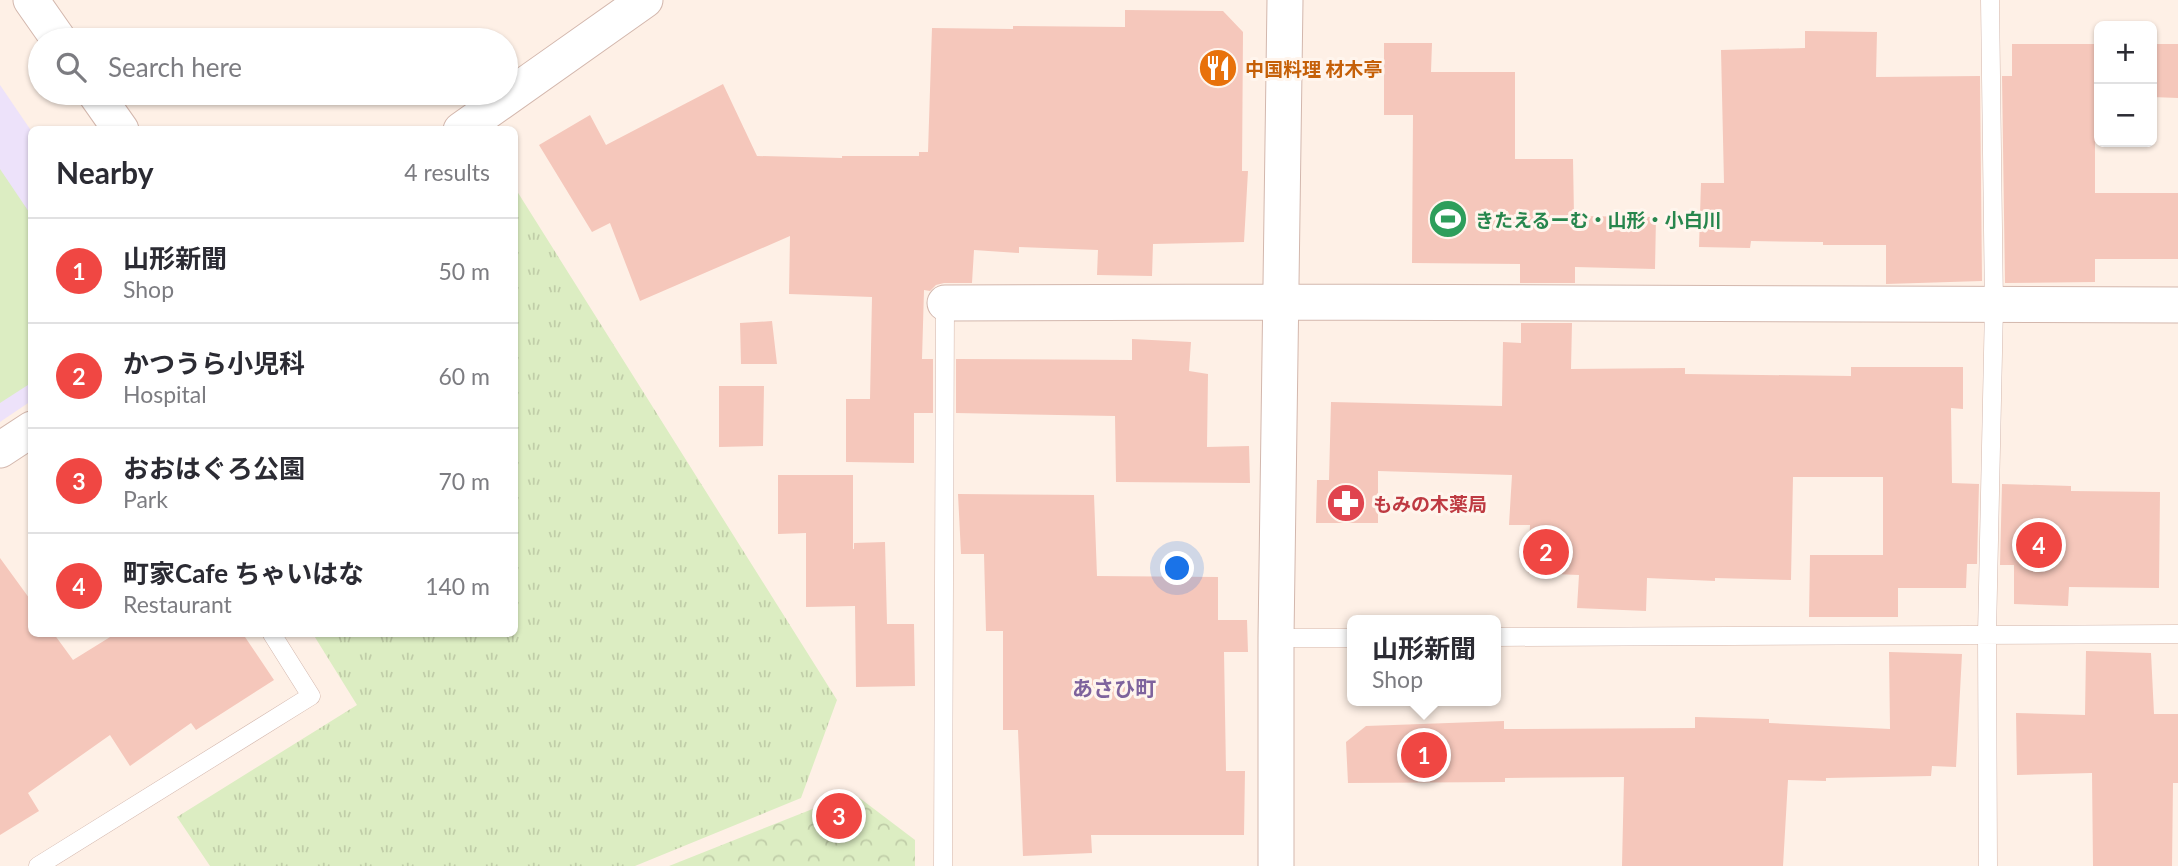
<!DOCTYPE html>
<meta charset="utf-8">
<style>
body{margin:0;font-family:Lato,"Noto Sans JP",sans-serif;background:#f7f7f7;color:#2b2b33}
.controls{position:absolute;right:21px;top:21px;display:grid;overflow:hidden;border-radius:10px;box-shadow:0 2px 5px #0004}
.controls button{width:63px;height:63px;display:grid;place-items:center;padding:0;border:0;border-bottom:2px solid #e1e1e2;background:#fff;color:#2b2b33;font:35px sans-serif}
.you{position:absolute;left:1178px;top:569px;width:24px;height:24px;margin:-18px;border:5px solid #fff;border-radius:50%;background:#1a73e8;box-shadow:0 0 0 10px #1a73e833}
.badge{display:grid;place-items:center;width:46px;height:46px;border-radius:50%;background:#f04743;color:#fff;font-size:23px;font-weight:700}
.pin{position:absolute;translate:-50% -50%;border:4px solid #fff;box-shadow:0 2px 7px #0006}
.popup{position:absolute;left:1347px;top:615px;width:154px;height:91px;box-sizing:border-box;display:grid;place-content:center;border-radius:10px;background:#fff;filter:drop-shadow(0 2px 5px #0005);font-size:23px;white-space:nowrap;color:#7c7c81}
.popup b{font-size:26px;color:#2b2b33}
.popup::after{content:'';position:absolute;left:50%;top:100%;margin-left:-14px;border:14px solid transparent;border-top-color:#fff}
.list{margin:0;padding:0;list-style:none}
h2{display:flex;justify-content:space-between;align-items:center;height:91px;margin:0;padding:0 28px;font-size:30px}
h2 small{font-size:23px;font-weight:400;color:#7c7c81}
.list li{display:grid;grid-template-columns:46px 1fr auto;gap:21px;align-items:center;box-sizing:border-box;height:105px;padding:0 28px;border-top:2px solid #e1e1e2}
.list b{display:block;font-size:26px;white-space:nowrap}
.list p{margin:0;font-size:23px;white-space:nowrap;color:#7c7c81}
.list em{font-size:23px;font-style:normal;color:#7c7c81}
.icon{flex:none;width:38px;height:38px;fill:none;stroke:currentColor;stroke-width:2;stroke-linecap:round;stroke-linejoin:round}
.map{position:relative;flex:none;width:2178px;height:866px;overflow:hidden}
.search{position:absolute;background:#fff;box-shadow:0 2px 5px #0004;left:28px;top:28px;width:490px;height:77px;display:flex;align-items:center;gap:18px;box-sizing:border-box;padding:0 24px;border-radius:38px;color:#7c7c81;font-size:26px}
.panel{position:absolute;background:#fff;box-shadow:0 2px 5px #0004;left:28px;top:126px;width:490px;height:511px;border-radius:10px}
.map>svg:first-child{display:block}
</style>
<div class="map">
<svg width="2178" height="866" viewBox="0 0 2178 866">
<defs>
<pattern id="grass-tufts" width="24" height="20" patternUnits="userSpaceOnUse" patternTransform="scale(1.75)"><rect width="24" height="20" fill="#dcedc2"/><path d="M3 7l-1-3M5 7V3M7 7l1-3M15 17l-1-3M17 17v-4M19 17l1-3" fill="none" stroke="#c0cda8"/></pattern>
<pattern id="park-crowns" width="20" height="18" patternUnits="userSpaceOnUse" patternTransform="scale(1.75)"><rect width="20" height="18" fill="#dcedc2"/><path d="M2 6a3 3 0 1 1 6 0M12 15a3 3 0 1 1 6 0" fill="none" stroke="#c0cda8"/></pattern>
</defs>
<rect width="100%" height="100%" fill="#fef0e6"/>
<!-- education -->
<path fill="#ede2fa" d="M0,85L32,132L31,401L0,422Z"/>
<!-- grass -->
<path fill="url(#grass-tufts)" d="M515,188L837,700L801,798L635,866H210L177,817L357,705L313,634H514Z"/>
<!-- park -->
<path fill="url(#park-crowns)" d="M853,793L915,840V866H669Z"/>
<!-- pitch -->
<path fill="#dcedc2" d="M0,169L31,215V383L0,403Z"/>
<!-- building -->
<path fill="#f5c7bb" d="M1125,10L1223,11L1243,32L1242,171H1248L1244,242L1153,244L1152,276L1097,275L1098,250L1019,247V253L974,250L972,283H944L936,285L930,291L924,290L922,359H933V413H914V463L846,462V399H870L872,297L789,294L790,236L640,301L610,223L592,232L539,145L590,115L606,145L723,84L757,156L842,158V156H919V152H928L932,28L1013,29V26L1125,27Z
M1805,31L1877,32L1876,77L1980,76L1982,281L1886,284V245H1823V242L1751,241L1750,248L1699,247L1701,183H1724L1721,50L1805,48Z
M1384,43H1432L1431,72H1515V159H1573L1574,216L1656,217L1655,269L1575,267V283H1520V264L1412,263L1413,115H1384Z
M2012,44H2099V96L2098,109H2095V193H2178V259H2095V282L2005,283L2002,76H2012Z
M2152,44H2178V98L2152,97Z
M772,321L777,364H741L740,323Z
M1521,323H1572L1571,369L1685,368V374L1851,376V367H1963V409L1951,408L1952,483L1979,484L1977,564H1967L1966,588H1898V617H1809L1810,555H1883V477H1793L1791,580L1715,578V581L1647,578L1646,611L1577,608L1579,575L1528,573L1530,525H1509L1512,475L1378,471V523H1316L1317,480H1329L1331,402L1502,406L1503,342L1521,343Z
M1132,339L1191,342L1189,371L1208,374L1207,447L1249,446L1250,483L1116,482L1115,416L956,413V359L1132,360Z
M719,386H764L763,446L719,447Z
M778,475H853V549H854V543L885,542L887,624H914L915,686L856,687L855,606L806,607V533L778,534Z
M2002,484L2071,486V491L2160,492L2159,588L2069,587L2068,606L2014,604V565H2000Z
M958,494L1094,495L1097,576L1218,577V620H1247L1248,652H1224L1226,771H1245L1244,835H1091L1092,853L1023,856L1018,730H1003V631H986L984,554H961Z
M0,558L32,602V634H54L73,660L115,634H243L274,680L196,730L191,723L130,766L110,735L28,793L39,811L0,835Z
M2086,651L2151,653L2154,714H2178V783H2173L2172,866H2093L2092,773L2017,775L2016,713L2085,715Z
M1889,652L1962,654L1956,767L1932,766L1931,776L1826,778V781L1788,780L1783,866H1622L1624,777L1505,778V782L1348,783L1346,742L1366,726L1504,721V729L1695,728V717L1769,719V723L1890,729Z"/>
<g fill="none" stroke-linecap="round" stroke-linejoin="round">
<!-- lane casing -->
<g stroke="#d3b7ad" stroke-width="19">
<path id="lane" d="M1496,637L2178,634
M1276,638H1352
M38,866L311,696L272,634
M943,866L945,303
M1988,866L1987,634L1994,306L1990,0"/>
</g>
<!-- street casing -->
<g stroke="#d3b7ad" stroke-width="37">
<path id="street" d="M31,0L59,40
M95,93L121,130
M461,130L645,0
M945,303L1281,302L2178,305
M0,450L32,429
M1276,866V638L1285,0"/>
</g>
<!-- lane -->
<use href="#lane" stroke="#fff" stroke-width="18"/>
<!-- street -->
<use href="#street" stroke="#fff" stroke-width="35"/>
</g>
<!-- icons -->
<defs>
<g id="restaurant-disc" transform="scale(2.0125)"><circle r="9.5" fill="#e8710a" stroke="#fff5ed"/><path d="M-5-6h1v4h1v-4h1v4h1v-4h1v5L-1.5 .5V6h-2V.5L-5-1ZM5-6V6H3V1.5H1.5Q1.5-4 5-6Z" fill="#fff"/></g>
<g id="stadium-disc" transform="scale(2.0125)"><circle r="9.5" fill="#2e9e5b" stroke="#fff5ed"/><path d="M0-5a6.5 5 0 1 0 0 10a6.5 5 0 1 0 0-10ZM-3.5-1.8h7v3.6h-7Z" fill="#fff"/></g>
<g id="pharmacy-disc" transform="scale(2.0125)"><circle r="9.5" fill="#e0444e" stroke="#fff5ed"/><path d="M-2-6h4v4h4v4h-4v4h-4v-4h-4v-4h4Z" fill="#fff"/></g>
</defs>
<g fill-rule="evenodd">
<use href="#restaurant-disc" x="1218" y="68"/>
<use href="#stadium-disc" x="1448" y="219"/>
<use href="#pharmacy-disc" x="1346" y="503"/>
</g>
<g text-anchor="middle" dominant-baseline="central" stroke-width="6" stroke-linejoin="round" paint-order="stroke">
<!-- food labels -->
<g font-size="19" font-weight="bold" fill="#c56008" stroke="#fff5ed" text-anchor="start">
<text x="1245" y="68">中国料理 材木亭</text>
</g>
<!-- leisure labels -->
<g font-size="19" font-weight="bold" fill="#27864d" stroke="#fff5ed" text-anchor="start">
<text x="1475" y="219">きたえるーむ・山形・小白川</text>
</g>
<!-- health labels -->
<g font-size="19" font-weight="bold" fill="#be3a42" stroke="#fff5ed" text-anchor="start">
<text x="1373" y="503">もみの木薬局</text>
</g>
<!-- neighbourhood labels -->
<g font-size="21" font-weight="bold" fill="#7e639d" stroke="#fff5ed">
<text x="1114" y="687">あさひ町</text>
</g>
</g>
</svg>
<div class="controls">
<button>+</button>
<button>−</button>
</div>
<div class="you"></div>
<div class="pin badge" style="left:1424px;top:755px">1</div>
<div class="popup"><b>山形新聞</b>Shop</div>
<div class="pin badge" style="left:1546px;top:552px">2</div>
<div class="pin badge" style="left:839px;top:816px">3</div>
<div class="pin badge" style="left:2039px;top:545px">4</div>
<div class="search"><svg class="icon" aria-label="search" viewBox="0 0 24 24"><circle cx="10" cy="10" r="6"/><path d="M15 15l6 6"/></svg>Search here</div>
<section class="panel">
<h2>Nearby<small>4 results</small></h2>
<ul class="list">
<li><span class="badge">1</span><div><b>山形新聞</b><p>Shop</p></div><em>50 m</em></li>
<li><span class="badge">2</span><div><b>かつうら小児科</b><p>Hospital</p></div><em>60 m</em></li>
<li><span class="badge">3</span><div><b>おおはぐろ公園</b><p>Park</p></div><em>70 m</em></li>
<li><span class="badge">4</span><div><b>町家Cafe ちゃいはな</b><p>Restaurant</p></div><em>140 m</em></li>
</ul>
</section>
</div>
